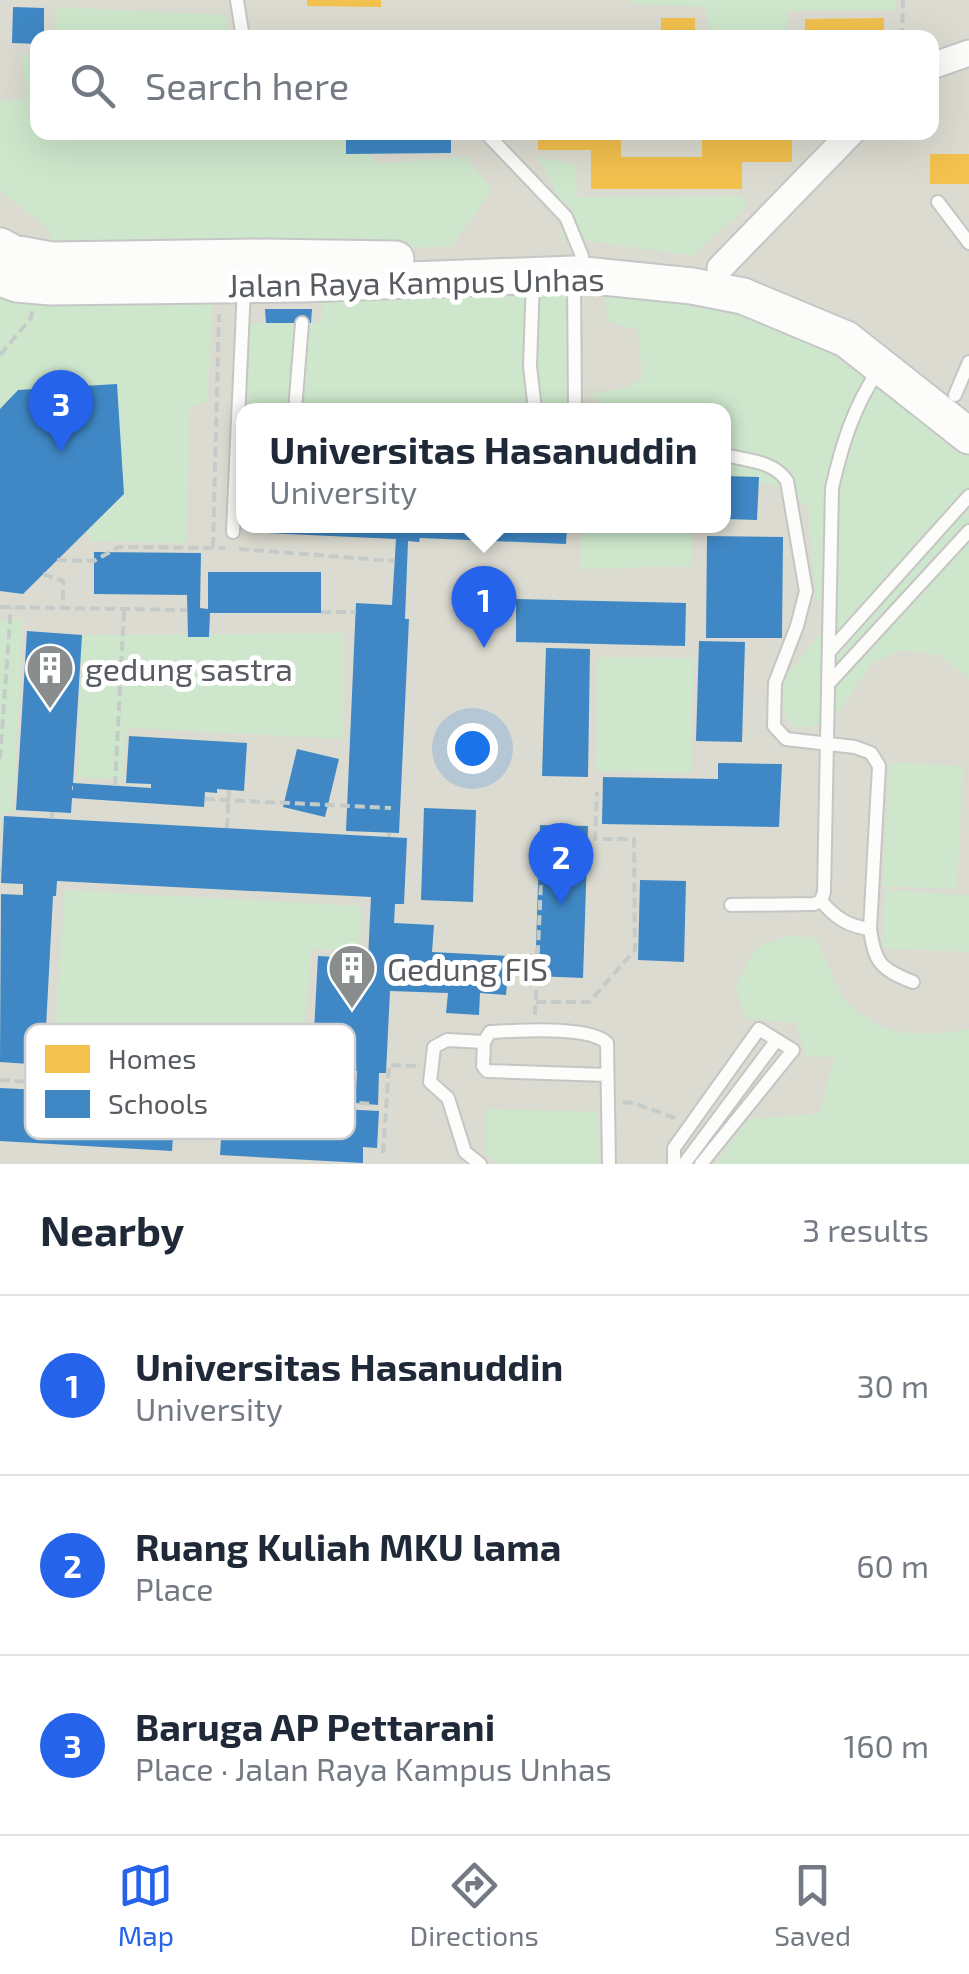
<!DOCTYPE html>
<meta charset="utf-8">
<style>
body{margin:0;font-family:"Exo 2",sans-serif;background:#f2f2f3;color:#1f2937}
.you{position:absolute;left:472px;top:748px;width:35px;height:35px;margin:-25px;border:8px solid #fff;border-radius:50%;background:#1a73e8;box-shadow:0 0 0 15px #1a73e833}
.badge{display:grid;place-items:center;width:65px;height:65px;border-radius:50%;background:#2563eb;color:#fff;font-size:32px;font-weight:700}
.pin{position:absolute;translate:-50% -82px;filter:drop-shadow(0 2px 5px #0008)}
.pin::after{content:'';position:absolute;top:52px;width:35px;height:30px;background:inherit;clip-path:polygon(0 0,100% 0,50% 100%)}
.popup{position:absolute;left:236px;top:403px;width:495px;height:130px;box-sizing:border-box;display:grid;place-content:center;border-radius:20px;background:#fff;filter:drop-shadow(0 2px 8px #0005);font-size:32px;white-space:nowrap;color:#747a83}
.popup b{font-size:38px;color:#1f2937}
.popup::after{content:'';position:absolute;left:50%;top:100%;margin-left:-20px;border:20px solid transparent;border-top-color:#fff}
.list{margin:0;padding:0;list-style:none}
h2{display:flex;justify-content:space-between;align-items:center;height:130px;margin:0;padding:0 40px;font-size:42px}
h2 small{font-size:32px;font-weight:400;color:#747a83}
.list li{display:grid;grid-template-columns:65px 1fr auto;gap:30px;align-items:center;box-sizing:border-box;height:180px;padding:0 40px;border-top:2px solid #e0e1e3}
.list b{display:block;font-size:38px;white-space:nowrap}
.list p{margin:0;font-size:32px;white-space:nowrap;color:#747a83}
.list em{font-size:32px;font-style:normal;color:#747a83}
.icon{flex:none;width:55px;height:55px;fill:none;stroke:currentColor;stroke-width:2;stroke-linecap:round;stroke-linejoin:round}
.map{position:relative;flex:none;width:969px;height:1164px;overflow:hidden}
.search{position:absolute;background:#fff;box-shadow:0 10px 40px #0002;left:30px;right:30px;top:30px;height:110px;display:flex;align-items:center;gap:25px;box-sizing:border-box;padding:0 35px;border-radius:20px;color:#747a83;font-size:38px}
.sheet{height:670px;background:#fff}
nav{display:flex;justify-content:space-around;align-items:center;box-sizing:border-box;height:140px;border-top:2px solid #e0e1e3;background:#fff;font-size:28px;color:#747a83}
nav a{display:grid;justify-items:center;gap:5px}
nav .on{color:#2563eb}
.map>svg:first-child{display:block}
</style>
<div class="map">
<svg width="969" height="1164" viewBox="0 0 969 1164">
<rect width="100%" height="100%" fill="#e8e8e2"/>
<!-- education -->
<path fill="#dcdbd1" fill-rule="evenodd" d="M0,0H969V1164H0ZM38,38H932V132H38ZM244,410H724V526H244Z"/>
<!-- green -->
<path fill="#cee7cc" d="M630,0H895L896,10L788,11L786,37L710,35L705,7L630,4Z
M56,7L225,15L233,37H55Z
M22,53L37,55L38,132L348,133L378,164L466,157L492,190L451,247L46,253L50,230L0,191V101L26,98Z
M537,157L576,165L577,197L742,196L747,206L693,256L560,237C565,205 553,183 537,157Z
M567,282V410H246L248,323H320L325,292Z
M605,285L695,294L812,334L969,444V680L941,655L902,650L871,664L837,714L811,727H792C785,716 777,703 781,690C785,671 825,629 839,614L816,600L808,507L772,484L724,482V410H600L591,394L616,390L642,380L638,330L607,321Z
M0,287L213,290L207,402L190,407L186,543L91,541L19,390L0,409Z
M582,526H691V566L580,569Z
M23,619L13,812H3L0,836V620Z
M343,633V739L127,728L122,779L78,778L82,635Z
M598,657L693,658L691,773L596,771Z
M889,762L963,766L957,889L883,886Z
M65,890L361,906L360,951L311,949L304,1035L270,1032L267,1093L52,1074Z
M885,890L969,895V952L882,948Z
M786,936L815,937C827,957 831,982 846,1000C854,1009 873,1024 884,1028C902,1036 951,1035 969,1029V1164H715L749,1119L819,1114L835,1057L807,1056L795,1023L745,1018L736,986L756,948Z
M486,1109L598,1112L599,1164H499L486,1155Z"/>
<!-- homes -->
<path fill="#f2c14e" d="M307,0H381V7L307,6Z
M661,18H695V38H661Z
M884,18V38H805V19Z
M538,132H621V157H702V132H792V162H742V189H591V150H538Z
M930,154H969V184H930Z"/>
<!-- schools -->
<path fill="#3f88c5" d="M13,7L44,8V38H38V44L12,43Z
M451,137V153L346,154V138Z
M265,309H312L311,323H266Z
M117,384L124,494L23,594L0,591V409L18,390Z
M724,476L759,477L757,520L724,519Z
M266,526H567L566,544L420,538L419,542L408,541L405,619H409L399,833L346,831L356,603L392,605L396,539L266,533Z
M707,536L783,537L782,638H706Z
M94,552L201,553L200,608L208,609V572H321V613H210L209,637H188L187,595L94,594Z
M516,599L686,603L685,646L516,642Z
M27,631L82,635L73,783L151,788V784L126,783L129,736L247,743L244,791L217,789V793L205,792L204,807L72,798L71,813L16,810Z
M699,641L745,642L742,742L696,741Z
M546,648L590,649L588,777L542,776Z
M297,749L339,759L325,817L283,807Z
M718,763L782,764L779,827L602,824L603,777L718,779Z
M424,808L476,810L473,902L421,900Z
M4,816L407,838L404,904H395L394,923L434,925L432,952L509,956L506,995L480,993L479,1015L446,1013L448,993L390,991L386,1073H379L378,1105L355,1103L357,1071L312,1069L318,956L368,959L371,897L57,881L56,896H53L44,1065L0,1062L1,894L23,895V884L1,883Z
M540,825L588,826L583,978L535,976Z
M640,880L686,881L684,962L638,960Z
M0,1088L230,1099V1103L379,1111L377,1148L363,1147V1163L220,1155L222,1124L174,1121L172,1151L0,1141Z"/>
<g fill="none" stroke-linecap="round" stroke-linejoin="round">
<!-- lane casing -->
<g stroke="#c5c6c4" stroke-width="16">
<path id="lane" d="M237,0L243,38
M485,132L566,217L582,256
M938,202L969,243
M574,278L575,410
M533,279L530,366L535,410
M955,395L969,362
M295,410L302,323
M724,455C746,460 774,461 787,481L806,591L797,626L775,683L774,726L786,739L855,747L871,753L879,766L870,929C875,964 881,969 913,982
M233,532L244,287
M830,651L969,496
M830,682L969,531
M821,901C836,918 847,926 870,929
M731,905L814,904L821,901L824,892L832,488C842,444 854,405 880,368
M484,1042L483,1066L487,1071L607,1075
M480,1164L465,1152L448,1098L430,1082L434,1047L447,1040L484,1042L490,1032C516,1031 589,1025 607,1043L609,1164
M674,1164V1148L759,1029L793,1050L701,1164
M684,1164L776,1041"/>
</g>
<!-- street casing -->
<g stroke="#c5c6c4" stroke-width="29">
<path id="street" d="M932,66L969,53
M720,268L852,132"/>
</g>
<!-- secondary casing -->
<g stroke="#c5c7c6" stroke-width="39">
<path id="secondary" d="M0,246L13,253L52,260L264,257L396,259
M0,278L17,284L51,287L303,284L574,274L692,286L743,296L846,339L969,436"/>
</g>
<!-- path -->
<path stroke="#c5cbc8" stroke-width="4" stroke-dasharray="10 5" stroke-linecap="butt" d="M902,38L903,0
M0,355L31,318L32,311
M213,547L219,314
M239,549L394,561
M57,560L94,561L119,547L225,548
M43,574L63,581V608
M0,607L187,610
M321,612H356
M0,759L11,607
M115,786L124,611
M72,788H73
M205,799L391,808
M52,819V812
M227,828L229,790
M389,833V837
M0,870H1
M536,1002H589L635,950L634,839H595L597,792
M535,1015L543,839
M34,1064L33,1082L373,1104
M391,1065L416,1066
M0,1080L33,1082
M623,1102L634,1103L675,1118
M383,1153L389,1065"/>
<!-- lane -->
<use href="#lane" stroke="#fcfcfb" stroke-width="12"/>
<!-- street -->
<use href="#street" stroke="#fcfcfb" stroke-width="25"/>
<!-- secondary -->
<use href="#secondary" stroke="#fcfcfb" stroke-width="35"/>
</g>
<!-- icons -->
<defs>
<g id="building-pin" transform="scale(2.5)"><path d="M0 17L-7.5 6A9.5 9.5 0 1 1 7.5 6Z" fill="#8a8d8e" stroke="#fff"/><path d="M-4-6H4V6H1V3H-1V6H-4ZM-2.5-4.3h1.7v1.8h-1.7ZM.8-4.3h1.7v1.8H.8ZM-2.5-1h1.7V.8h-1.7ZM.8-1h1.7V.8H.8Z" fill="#fff"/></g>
</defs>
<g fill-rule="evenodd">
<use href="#building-pin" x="50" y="668"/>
<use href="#building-pin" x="352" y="968"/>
</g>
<g text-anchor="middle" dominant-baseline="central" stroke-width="10" stroke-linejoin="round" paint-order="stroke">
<!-- street labels -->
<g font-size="32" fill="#585c61" stroke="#fff">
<text transform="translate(416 281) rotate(-1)">Jalan Raya Kampus Unhas</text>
</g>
<!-- poi labels -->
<g font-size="32" fill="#585c61" stroke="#fff" text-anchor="start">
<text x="85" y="668">gedung sastra</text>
<text x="387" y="968">Gedung FIS</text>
</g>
</g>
<!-- legend -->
<rect x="25" y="1024" width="330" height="115" rx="15" fill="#fff" stroke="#cdced0" stroke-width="2.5"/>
<rect x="45" y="1045" width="45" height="28" fill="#f2c14e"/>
<rect x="45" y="1090" width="45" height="28" fill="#3f88c5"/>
<g font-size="28" fill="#585c61">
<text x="108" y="1069">Homes</text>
<text x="108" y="1114">Schools</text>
</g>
</svg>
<div class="you"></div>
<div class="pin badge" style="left:484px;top:648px">1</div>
<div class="popup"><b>Universitas Hasanuddin</b>University</div>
<div class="pin badge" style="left:561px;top:905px">2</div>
<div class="pin badge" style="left:61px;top:452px">3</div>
<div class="search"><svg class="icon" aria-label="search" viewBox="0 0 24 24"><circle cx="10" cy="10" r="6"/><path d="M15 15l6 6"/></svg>Search here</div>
</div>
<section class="sheet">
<h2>Nearby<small>3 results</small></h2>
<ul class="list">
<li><span class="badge">1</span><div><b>Universitas Hasanuddin</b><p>University</p></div><em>30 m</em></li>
<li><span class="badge">2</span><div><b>Ruang Kuliah MKU lama</b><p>Place</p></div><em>60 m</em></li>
<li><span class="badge">3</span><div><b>Baruga AP Pettarani</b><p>Place · Jalan Raya Kampus Unhas</p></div><em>160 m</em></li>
</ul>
</section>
<nav>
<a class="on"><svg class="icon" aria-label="map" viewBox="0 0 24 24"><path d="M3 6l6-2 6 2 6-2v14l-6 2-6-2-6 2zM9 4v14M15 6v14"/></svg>Map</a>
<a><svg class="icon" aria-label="directions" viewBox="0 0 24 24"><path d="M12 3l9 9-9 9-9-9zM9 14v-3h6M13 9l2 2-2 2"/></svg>Directions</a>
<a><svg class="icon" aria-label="saved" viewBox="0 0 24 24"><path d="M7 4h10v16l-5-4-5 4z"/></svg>Saved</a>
</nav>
